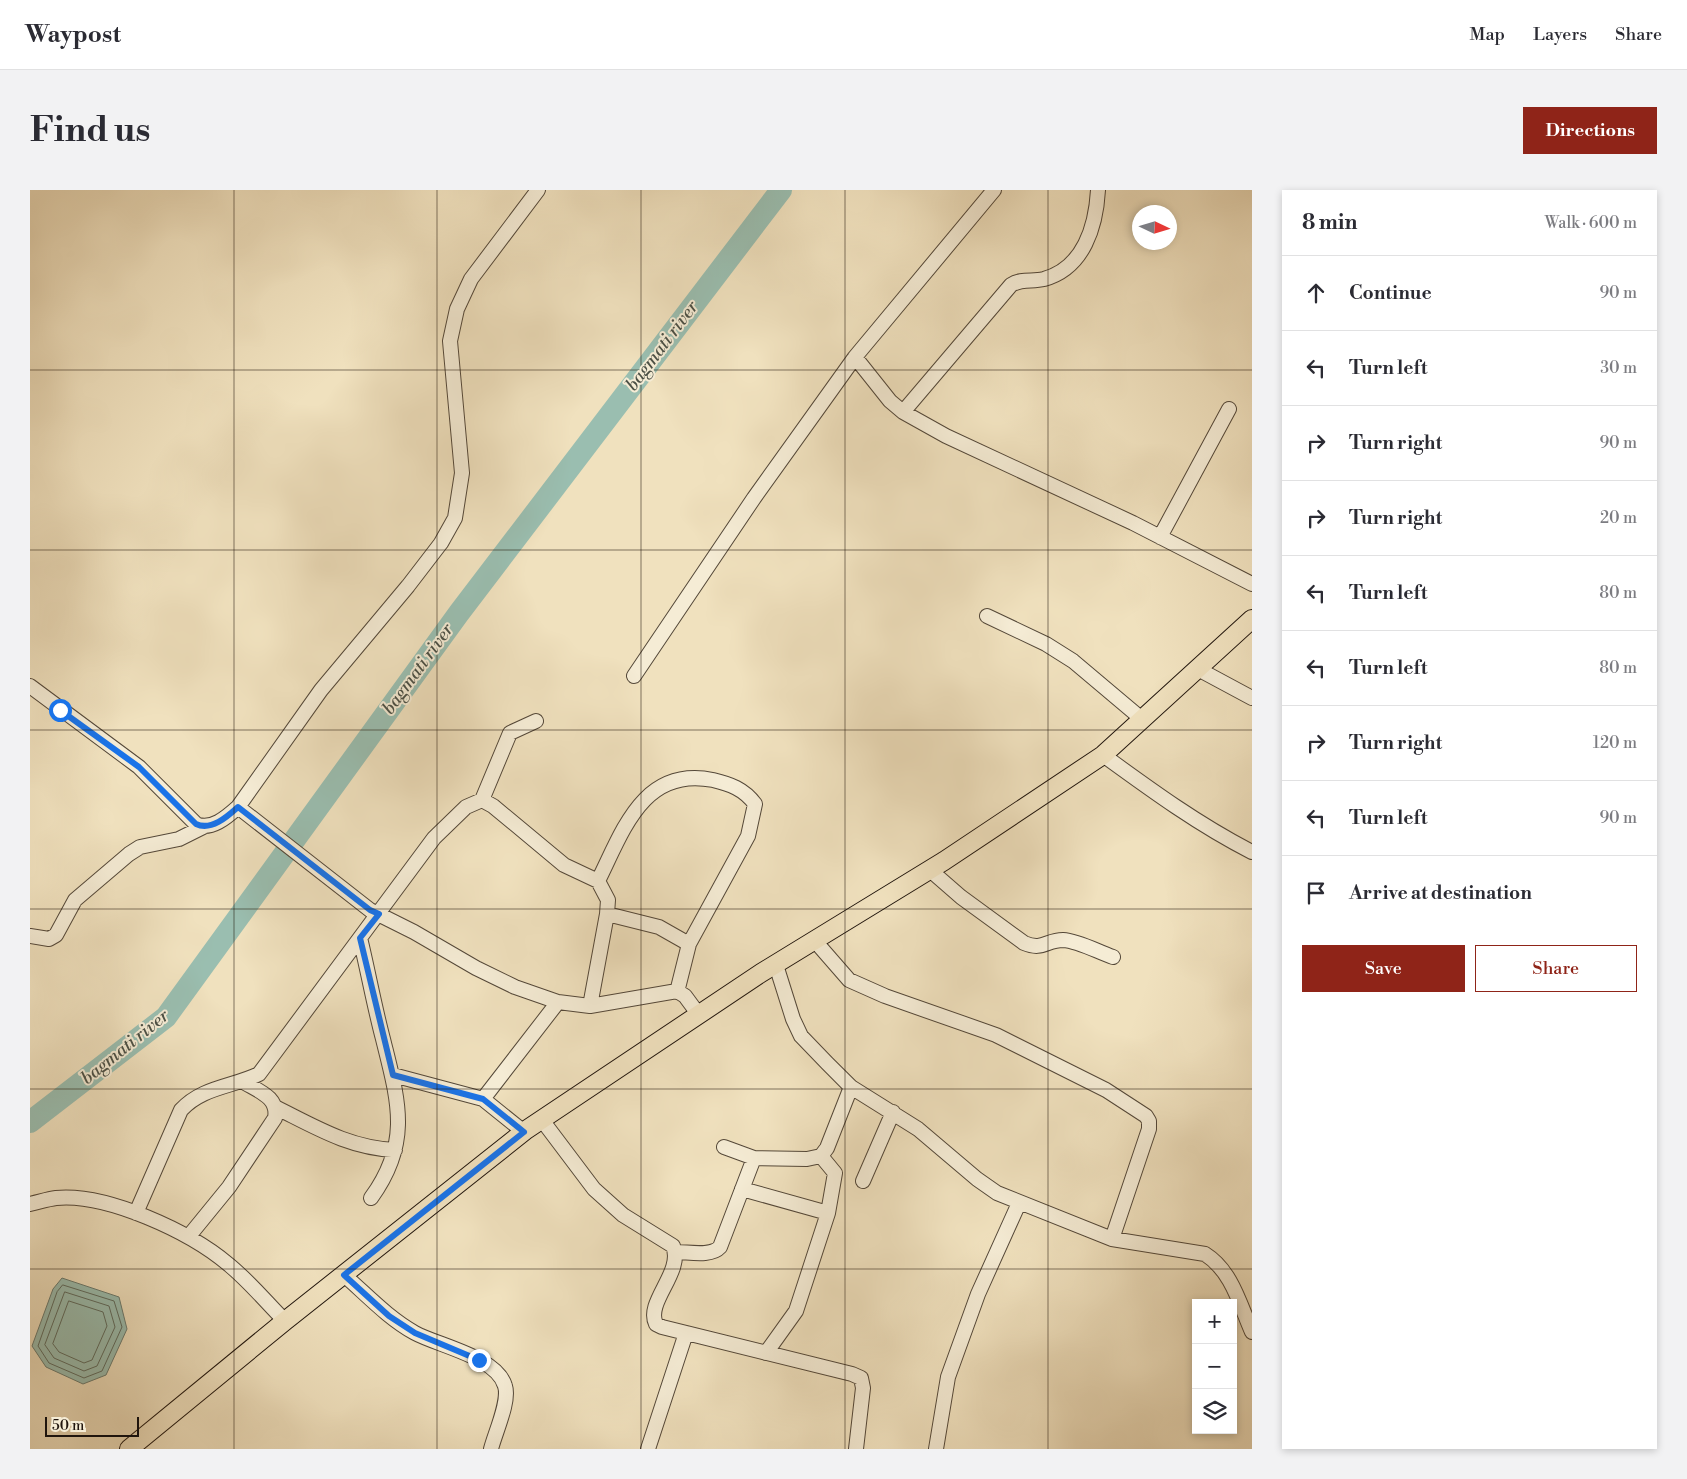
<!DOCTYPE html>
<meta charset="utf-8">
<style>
body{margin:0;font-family:"Libre Bodoni",serif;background:#f2f2f3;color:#2b2b33}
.controls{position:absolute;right:15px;bottom:15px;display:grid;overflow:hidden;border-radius:0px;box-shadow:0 2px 8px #0003}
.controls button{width:45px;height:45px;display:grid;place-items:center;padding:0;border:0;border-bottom:1px solid #e1e1e2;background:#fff;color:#2b2b33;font:25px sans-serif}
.compass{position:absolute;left:1102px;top:15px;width:45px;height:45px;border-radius:50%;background:#fff;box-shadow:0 2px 8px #0003;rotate:94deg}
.scale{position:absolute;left:15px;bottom:12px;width:94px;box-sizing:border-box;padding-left:5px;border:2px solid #20150d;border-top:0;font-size:14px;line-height:18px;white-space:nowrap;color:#20150d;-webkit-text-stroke:4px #f5ecd5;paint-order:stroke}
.stop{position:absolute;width:15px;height:15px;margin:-11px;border:4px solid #1a73e8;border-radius:50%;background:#fff}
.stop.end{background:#1a73e8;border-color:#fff;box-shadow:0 1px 5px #0008}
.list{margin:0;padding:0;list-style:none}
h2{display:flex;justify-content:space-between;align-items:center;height:65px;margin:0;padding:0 20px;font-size:21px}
h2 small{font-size:16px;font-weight:400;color:#7c7c81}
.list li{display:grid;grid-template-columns:32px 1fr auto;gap:15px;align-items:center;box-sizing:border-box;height:75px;padding:0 20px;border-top:1px solid #e1e1e2}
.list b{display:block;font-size:19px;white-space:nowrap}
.list em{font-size:16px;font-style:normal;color:#7c7c81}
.actions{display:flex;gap:10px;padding:15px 20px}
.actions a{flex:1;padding:11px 0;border:1px solid #8f2418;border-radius:0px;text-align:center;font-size:18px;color:#8f2418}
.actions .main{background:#8f2418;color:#fff}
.icon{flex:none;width:28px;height:28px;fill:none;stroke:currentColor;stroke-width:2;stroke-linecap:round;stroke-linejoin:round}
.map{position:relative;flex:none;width:1222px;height:1259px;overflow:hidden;border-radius:0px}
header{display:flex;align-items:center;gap:30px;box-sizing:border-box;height:70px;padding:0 25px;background:#fff;border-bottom:1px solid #e1e1e2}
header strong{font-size:24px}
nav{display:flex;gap:28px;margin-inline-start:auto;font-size:18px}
.intro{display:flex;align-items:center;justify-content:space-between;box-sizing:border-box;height:120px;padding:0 30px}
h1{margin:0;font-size:35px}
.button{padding:12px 22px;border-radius:0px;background:#8f2418;color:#fff;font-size:18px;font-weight:700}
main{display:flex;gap:30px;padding:0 30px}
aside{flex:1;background:#fff;border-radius:0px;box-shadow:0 2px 8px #0003}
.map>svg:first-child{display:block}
</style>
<header>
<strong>Waypost</strong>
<nav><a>Map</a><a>Layers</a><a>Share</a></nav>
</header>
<div class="intro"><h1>Find us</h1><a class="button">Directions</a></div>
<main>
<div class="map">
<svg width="1222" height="1259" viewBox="0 0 1222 1259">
<rect width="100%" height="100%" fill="#f0e1be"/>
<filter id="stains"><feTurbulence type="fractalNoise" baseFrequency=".004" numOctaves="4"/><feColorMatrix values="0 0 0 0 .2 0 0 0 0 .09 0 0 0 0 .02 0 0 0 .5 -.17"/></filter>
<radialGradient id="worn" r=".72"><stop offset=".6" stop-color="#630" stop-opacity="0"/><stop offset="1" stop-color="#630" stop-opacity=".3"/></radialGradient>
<!-- water -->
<path fill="#9abeb0" stroke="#697a6f" d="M32,1088L89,1107L97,1139L76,1185L53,1194L16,1177L2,1156L23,1099Z"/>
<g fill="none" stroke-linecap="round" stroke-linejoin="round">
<!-- shore -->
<path stroke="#5d6a5e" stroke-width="1" d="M33,1095L84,1111L92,1137L72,1181L54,1188L19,1173L8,1156L27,1102Z
M35,1102L79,1116L85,1137L67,1176L54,1181L24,1168L15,1155Z
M39,1111L73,1122L77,1136L62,1170L54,1173L29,1162L23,1154Z"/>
<!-- river -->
<path stroke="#9abeb0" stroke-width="22" d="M0,932L136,827L429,423L751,0"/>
<!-- minor casing -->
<g stroke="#544839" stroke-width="16">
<path id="minor" d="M825,167L860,211L873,222L916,246L1103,333L1222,394
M873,222L981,95C992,88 1002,92 1014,89C1054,78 1066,36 1068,0
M1130,347L1199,219
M957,426L1016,454L1043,471L1113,530
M1168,479L1222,508
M604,486L724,308L825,167L964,0
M0,496L109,577L166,634C181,641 197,627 208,617L291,500L378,396L411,353L425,328L432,283L420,151L427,119L441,89L508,0
M1073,565C1121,600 1169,635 1222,662
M452,610L480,543L506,531
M208,617L340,720L384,742L446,778L485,797L528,812L560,816L647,801L655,806L669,825
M900,680L931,707L994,753C1013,761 1016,750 1033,750C1049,751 1068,762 1083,767
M568,691C593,641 613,576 683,590C700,594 714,599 725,614L718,646L659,754L647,802
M577,724L629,737L659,754
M0,746L19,749L26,745L45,710L99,664L110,657L149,649L173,637
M330,748C338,781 344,815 353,849C368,910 382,952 341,1008
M785,751L819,790L855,806L966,845L1076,900L1116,926L1119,931V939L1082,1049
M746,775L763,829L771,846L797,873L821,897L888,939L947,989L967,1003L1082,1049L1175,1064C1202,1081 1210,1115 1222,1142
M363,885L453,909L494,942
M453,909L528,812
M247,918C287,938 320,958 365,960
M512,930L564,999L593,1025L643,1056C654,1082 615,1112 626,1134L632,1137L822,1184L831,1188L833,1198L826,1259
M694,957L724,968L777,969L791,966L797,958L821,897
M833,991L863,922
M712,999L798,1023
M0,1014C9,1012 18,1009 26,1008C77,1003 160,1042 198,1074C219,1091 236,1112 255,1131
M106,1023L151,920C172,897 202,897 229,884L404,648L436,617L452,610L463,616L534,675L568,691L578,710L577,724L560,816
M159,1046L199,997L245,928C249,907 228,901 212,891
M646,1062C659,1062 681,1067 690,1057L724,968
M314,1085C337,1105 358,1128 385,1143C409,1156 467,1167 475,1196C480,1211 465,1243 461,1259
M736,1163L766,1121L798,1023L805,983L791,966
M618,1259L656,1143
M906,1259L918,1187L948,1104L989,1013"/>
</g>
<!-- major casing -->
<g stroke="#20150d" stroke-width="20">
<path id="major" d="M99,1259L255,1131L496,940L731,783L914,671L1073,565L1222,429"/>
</g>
<!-- minor -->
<use href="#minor" stroke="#f5ecd5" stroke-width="14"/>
<!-- major -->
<use href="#major" stroke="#f0e1be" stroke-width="18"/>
</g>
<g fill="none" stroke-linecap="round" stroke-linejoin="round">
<!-- route -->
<path stroke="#1a73e8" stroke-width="6" d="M30,520L109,577L166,634C181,641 197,627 208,617L340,720L349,724L330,748L363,885L453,909L494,942L314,1085L359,1126L385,1143L449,1170"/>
</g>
<!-- grid -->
<path fill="none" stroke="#20150d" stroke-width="1" stroke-opacity="0.55" d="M204,0V1259M407,0V1259M611,0V1259M815,0V1259M1018,0V1259M0,180H1222M0,360H1222M0,540H1222M0,719H1222M0,899H1222M0,1079H1222"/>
<g text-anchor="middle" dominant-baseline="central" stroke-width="4" stroke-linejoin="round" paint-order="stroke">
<!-- water labels -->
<g font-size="18" font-style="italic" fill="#4b5046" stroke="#f5ecd5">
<text transform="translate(632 156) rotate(-53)">bagmati river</text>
<text transform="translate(388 479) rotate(-54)">bagmati river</text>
<text transform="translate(95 857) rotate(-39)">bagmati river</text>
</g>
</g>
<rect width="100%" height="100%" filter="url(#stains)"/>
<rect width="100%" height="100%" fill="url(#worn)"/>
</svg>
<div class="controls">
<button>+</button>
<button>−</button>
<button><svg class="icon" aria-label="layers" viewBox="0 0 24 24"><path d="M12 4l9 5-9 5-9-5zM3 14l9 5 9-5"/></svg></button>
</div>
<svg class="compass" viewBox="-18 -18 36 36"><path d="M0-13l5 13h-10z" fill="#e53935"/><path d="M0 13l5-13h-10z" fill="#7c7c81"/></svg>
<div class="scale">50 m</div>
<div class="stop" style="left:30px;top:520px"></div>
<div class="stop end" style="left:449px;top:1170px"></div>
</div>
<aside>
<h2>8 min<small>Walk · 600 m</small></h2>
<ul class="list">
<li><svg class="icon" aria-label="ahead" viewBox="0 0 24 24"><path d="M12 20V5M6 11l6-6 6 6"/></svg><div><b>Continue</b></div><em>90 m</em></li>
<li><svg class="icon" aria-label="left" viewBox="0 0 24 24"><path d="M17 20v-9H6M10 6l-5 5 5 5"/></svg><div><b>Turn left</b></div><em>30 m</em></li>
<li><svg class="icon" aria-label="right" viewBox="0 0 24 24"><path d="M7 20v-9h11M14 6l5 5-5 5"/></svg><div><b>Turn right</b></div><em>90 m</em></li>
<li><svg class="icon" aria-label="right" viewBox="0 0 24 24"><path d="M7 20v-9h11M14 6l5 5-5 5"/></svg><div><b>Turn right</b></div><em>20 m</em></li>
<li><svg class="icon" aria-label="left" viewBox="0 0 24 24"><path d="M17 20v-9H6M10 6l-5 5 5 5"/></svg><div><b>Turn left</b></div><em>80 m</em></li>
<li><svg class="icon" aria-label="left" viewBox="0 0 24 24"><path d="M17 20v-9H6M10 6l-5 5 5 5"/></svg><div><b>Turn left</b></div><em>80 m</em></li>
<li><svg class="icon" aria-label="right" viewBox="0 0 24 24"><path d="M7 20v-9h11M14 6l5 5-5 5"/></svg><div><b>Turn right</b></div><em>120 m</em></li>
<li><svg class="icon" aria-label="left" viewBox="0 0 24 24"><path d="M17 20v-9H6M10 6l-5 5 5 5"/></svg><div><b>Turn left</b></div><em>90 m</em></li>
<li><svg class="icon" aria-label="arrive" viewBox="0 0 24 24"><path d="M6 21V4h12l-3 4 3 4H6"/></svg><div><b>Arrive at destination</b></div></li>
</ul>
<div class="actions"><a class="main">Save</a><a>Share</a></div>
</aside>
</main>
